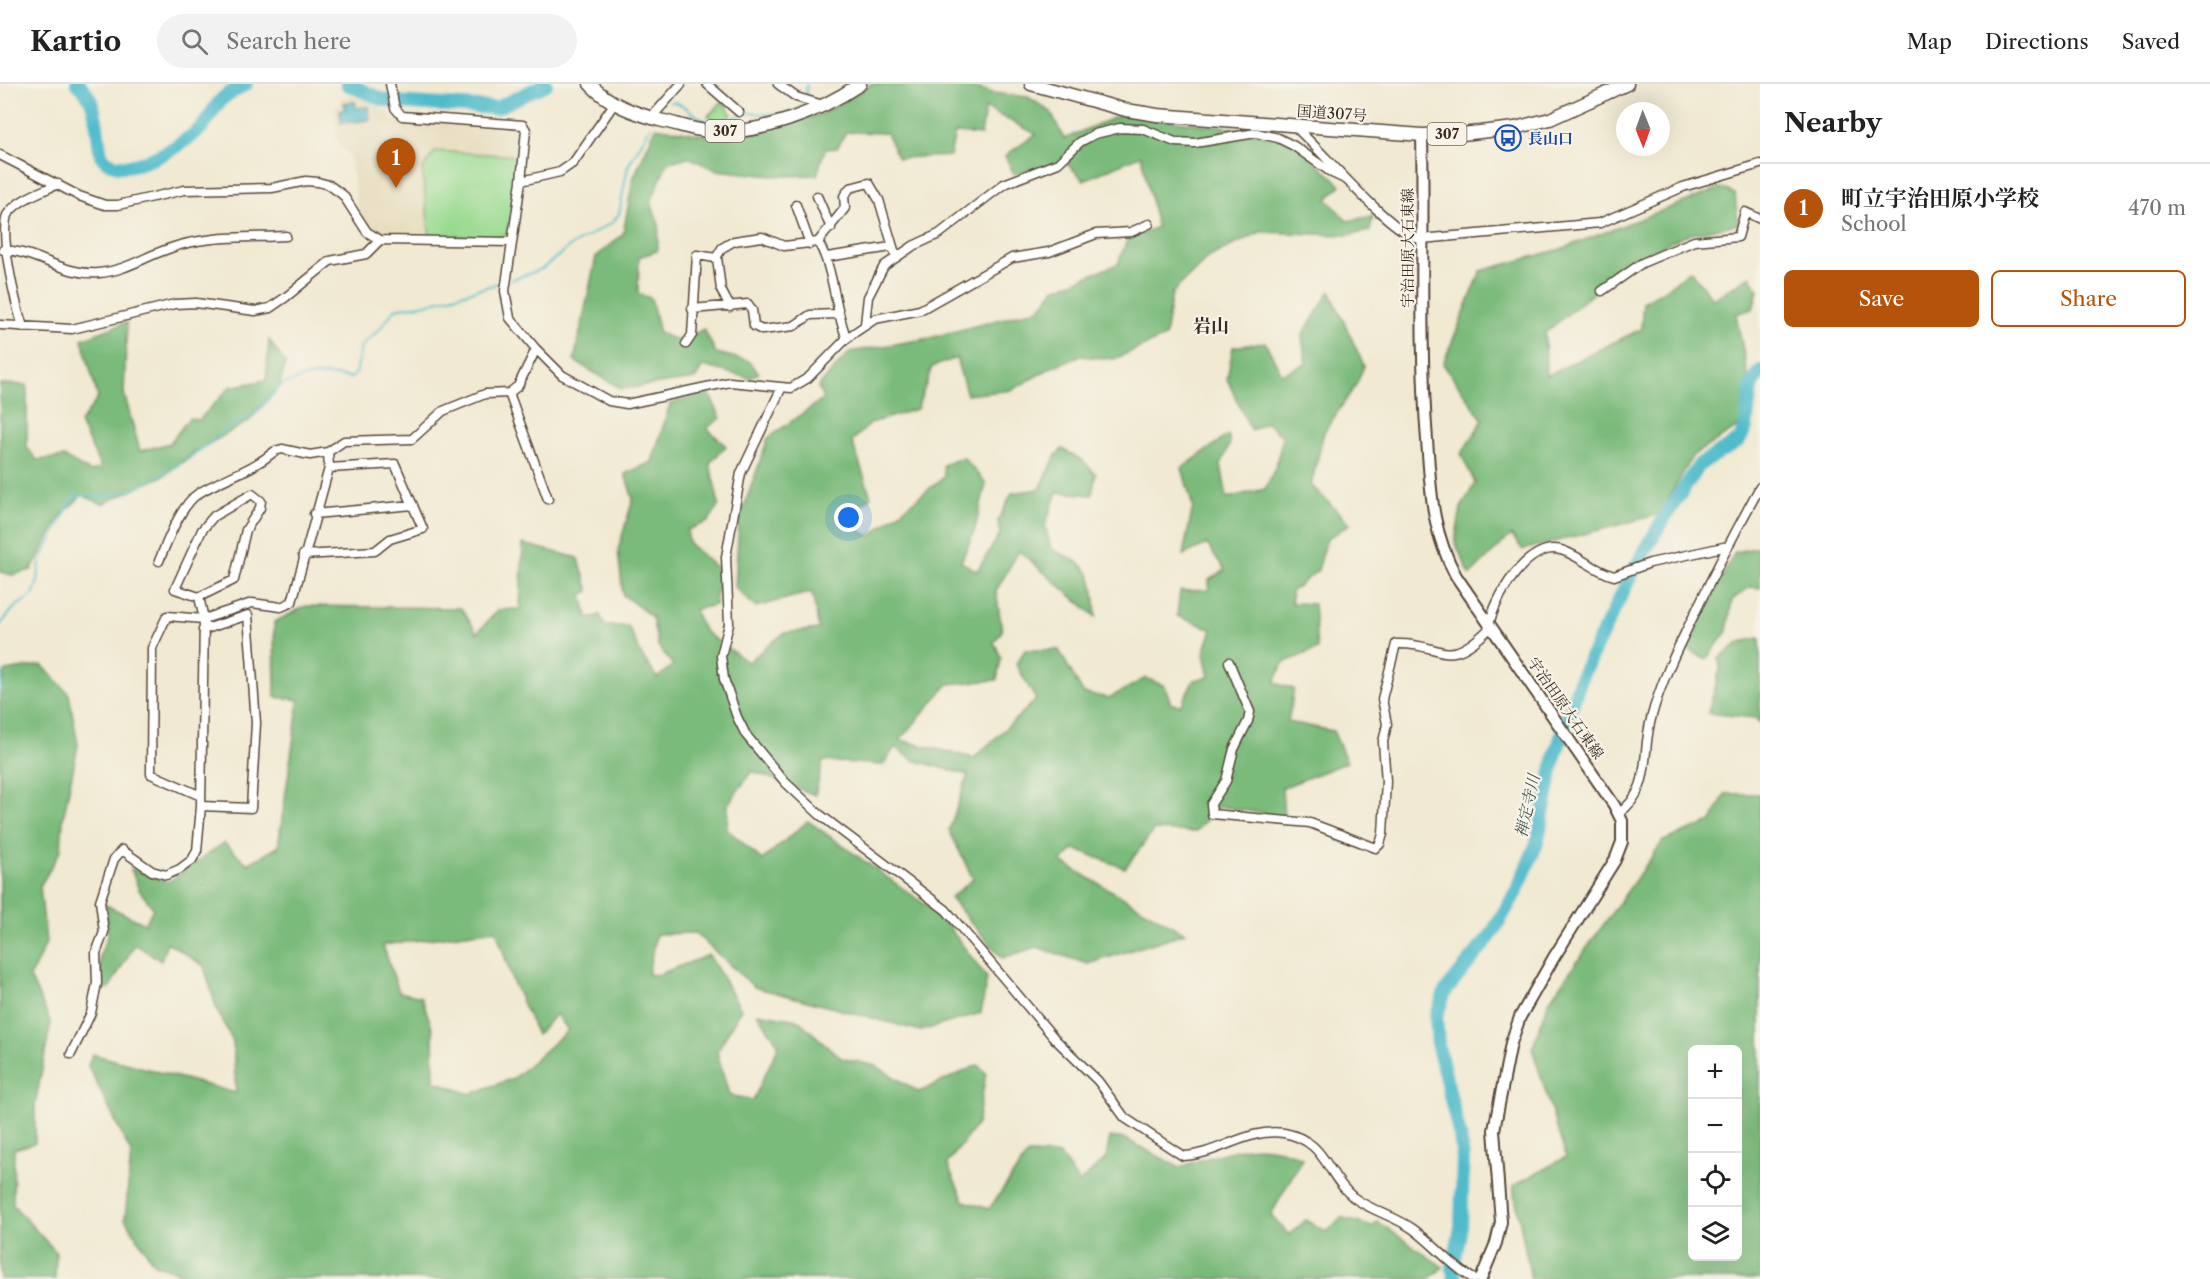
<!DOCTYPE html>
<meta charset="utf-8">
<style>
body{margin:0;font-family:"Libre Caslon Text","Noto Serif JP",serif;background:#f2f2f2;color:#222}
.controls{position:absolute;right:18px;bottom:18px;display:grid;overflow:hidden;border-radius:9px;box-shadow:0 6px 24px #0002}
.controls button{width:54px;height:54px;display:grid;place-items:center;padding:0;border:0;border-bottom:2px solid #e0e0e0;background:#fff;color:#222;font:30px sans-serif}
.compass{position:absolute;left:1616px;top:18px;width:54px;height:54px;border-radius:50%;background:#fff;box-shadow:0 6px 24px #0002;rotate:179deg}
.you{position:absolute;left:849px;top:434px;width:21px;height:21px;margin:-15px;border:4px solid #fff;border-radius:50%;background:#1a73e8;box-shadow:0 0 0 9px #1a73e833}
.badge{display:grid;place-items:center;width:39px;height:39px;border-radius:50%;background:#b45309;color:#fff;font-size:20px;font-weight:700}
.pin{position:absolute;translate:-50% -50px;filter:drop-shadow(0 2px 3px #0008)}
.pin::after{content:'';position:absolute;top:32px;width:21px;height:18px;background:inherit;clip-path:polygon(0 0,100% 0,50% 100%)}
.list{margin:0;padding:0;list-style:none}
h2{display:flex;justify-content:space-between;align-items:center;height:78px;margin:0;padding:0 24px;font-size:26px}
h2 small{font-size:20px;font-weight:400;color:#767676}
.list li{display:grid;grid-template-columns:39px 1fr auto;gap:18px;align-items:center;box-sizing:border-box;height:90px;padding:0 24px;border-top:2px solid #e0e0e0}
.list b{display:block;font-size:22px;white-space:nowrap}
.list p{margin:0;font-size:20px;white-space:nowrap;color:#767676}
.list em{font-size:20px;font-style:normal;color:#767676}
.actions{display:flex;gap:12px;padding:18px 24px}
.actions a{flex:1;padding:14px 0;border:2px solid #b45309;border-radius:9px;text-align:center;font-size:21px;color:#b45309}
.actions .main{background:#b45309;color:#fff}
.icon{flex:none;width:33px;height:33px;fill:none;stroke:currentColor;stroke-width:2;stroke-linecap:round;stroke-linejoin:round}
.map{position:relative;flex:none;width:1760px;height:1195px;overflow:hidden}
header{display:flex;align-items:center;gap:36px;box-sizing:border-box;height:84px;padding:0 30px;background:#fff;border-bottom:2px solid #e0e0e0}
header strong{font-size:28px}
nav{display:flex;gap:33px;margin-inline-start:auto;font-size:21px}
.search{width:420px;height:54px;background:#f2f2f2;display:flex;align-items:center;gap:15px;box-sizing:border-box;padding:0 21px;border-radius:33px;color:#767676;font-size:22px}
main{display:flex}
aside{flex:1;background:#fff}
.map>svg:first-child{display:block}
</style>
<header>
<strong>Kartio</strong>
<div class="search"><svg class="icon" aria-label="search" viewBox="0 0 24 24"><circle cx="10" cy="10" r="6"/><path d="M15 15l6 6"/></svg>Search here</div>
<nav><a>Map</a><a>Directions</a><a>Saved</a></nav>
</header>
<main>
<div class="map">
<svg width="1760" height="1195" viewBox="0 0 1760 1195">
<rect width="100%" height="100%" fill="#f7f3e8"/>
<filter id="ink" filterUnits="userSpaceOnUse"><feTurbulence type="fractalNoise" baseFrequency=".0167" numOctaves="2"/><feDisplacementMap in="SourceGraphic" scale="12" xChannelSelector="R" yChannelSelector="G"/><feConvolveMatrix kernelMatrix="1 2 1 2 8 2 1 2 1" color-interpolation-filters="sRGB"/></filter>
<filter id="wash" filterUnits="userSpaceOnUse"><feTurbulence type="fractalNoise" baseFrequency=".008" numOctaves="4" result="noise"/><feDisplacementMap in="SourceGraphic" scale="24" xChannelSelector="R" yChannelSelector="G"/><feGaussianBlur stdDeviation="1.35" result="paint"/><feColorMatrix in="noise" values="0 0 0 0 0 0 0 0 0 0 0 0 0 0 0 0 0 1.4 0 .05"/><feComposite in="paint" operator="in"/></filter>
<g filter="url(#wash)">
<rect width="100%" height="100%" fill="#f1e9d2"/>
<!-- built -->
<path fill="#e5daba" d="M356,12L388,28L394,36L426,38L432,42L439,39L516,44L519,47L517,97L508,148L503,153H383L370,147L358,123L349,70L340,63L336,54L335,22H341L340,14Z"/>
<!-- green -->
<path fill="#99da90" stroke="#6a8257" stroke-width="1.5" d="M723,17L732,31C725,36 716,38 708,32Z
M435,67L518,72L517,97L508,148L503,153H430L422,86Z"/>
<!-- forest -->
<path fill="#7aba7a" stroke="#5a724c" stroke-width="1.5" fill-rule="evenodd" d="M871,0H963L993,9L1028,13L1051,28L1064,55L1122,30L1235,44L1293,57L1341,101L1327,115L1347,137L1373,132L1370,147L1346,151L1260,148L1209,173L1172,209L1165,253L1114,275L1079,272L1052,283L1012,306L967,311L956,274L932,283L917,325L871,339L852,357L871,413L843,438L870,452L944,393L943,381L963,373L986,400L974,448L961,478L977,487L1000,450L998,437L1012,409L1040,405L1056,371L1063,365L1082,376L1096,390L1092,411L1057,408L1045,442L1051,465C1094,484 1093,487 1096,533L1019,467L996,507L1002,547L994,558L1001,573L997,596L948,600L900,656L974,674L1036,616L1016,580L1025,566H1059L1083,609L1109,614L1146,594L1165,602L1171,620L1181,621L1194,596L1209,593L1204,569L1212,545L1177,532L1180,507L1209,506V496L1225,486L1207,460L1183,471L1193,423L1182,384L1228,351L1230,359L1221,381L1227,414L1265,405L1276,382L1283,353L1266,338L1251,347L1227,295L1233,263L1265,258L1282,290L1306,280L1302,252L1330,207L1364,282L1356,301L1324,348L1311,401L1350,440L1327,455L1318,486L1291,508L1292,519L1314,520L1317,565L1283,579L1275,599L1294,605L1288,638L1333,647L1347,678L1282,704L1284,733L1219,722L1195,748L1154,746L1125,784L1074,765L1061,778L1185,849L1088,880L1037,863L1002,874L950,814L973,795L949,746L968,691L913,676L895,663L883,681L823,677L815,711L752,687L728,720L727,745L762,776L808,737L940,831L987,894L981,929L921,947L754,903L695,849L656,850L648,890L657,891L709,871L741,925L717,968L729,1011L753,1016L779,961L757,929L798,936L841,974L876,982L919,1008L978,981L986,989L977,1040L947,1080L964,1117L989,1125L1028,1070L1060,1071L1079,1099L1106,1074L1110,1053L1125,1055L1179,1083C1224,1070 1257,1051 1302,1074L1271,1131L1289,1151L1306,1136L1327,1148L1341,1133L1372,1143L1378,1138L1443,1183L1429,1195H199L154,1180L125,1135L131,1069L88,982L92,970L236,1009L233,958L217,926L204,882L167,858L161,877L135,860L109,904L100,906V871L108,851L106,821L145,840L153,824L139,806L131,785L168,798L224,759L248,780L278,763L299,616L275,613L274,538L306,522L461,524L477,549L498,526L520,525L523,460L578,474L589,507L582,511L588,535L600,531L605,542H628L642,572L657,594L673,581L658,562L652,533L623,511L618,466L633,415L625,390L652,378L670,320L708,308L721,334L707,344L726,362L710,379L719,421L708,438L687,446L689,459L720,487L715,521L694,526L705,548L748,578L784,549L819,545L812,508L755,523L735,503L739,437L768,354L823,315L818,303L850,268L930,254L1039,225L1054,205L1118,180L1127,156L1157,143L1141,71L1084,96L1065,78L1014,90L1005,72L1036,50L985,24L981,51L955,49L950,72L898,74L886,49L846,48L837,64L825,65L817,91L773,92L716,86L688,73L667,79L651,118L659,141L657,167L639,173L638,210L651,214L659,249L679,257L704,245L716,269L749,277L759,289L749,294L703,282L695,295L622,305L574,277L596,173L623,150L633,95L656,43L724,54L822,30ZM496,846L513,898L537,951L556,930L568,946L514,994L470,1010L434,997L433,946L421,913L399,908L383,861Z
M1721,104L1735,110L1738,140L1683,152L1633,176L1545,249L1546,292L1641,245L1643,218L1666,205L1690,186L1713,215L1750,192L1758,205L1753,225L1736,230L1749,297L1741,341L1693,371L1660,430L1523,466L1511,451L1470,491L1455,458L1461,424L1475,399L1461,370L1483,336L1443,280L1481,187L1561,165Z
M127,238L124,309L140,367L170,359L189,334L199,336L230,303L266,296L269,256L285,279L280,303L249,337L193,369L165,391L102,420L82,411L61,432L31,486L12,491L0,488V300L27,301V364L37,376L64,373L90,388L101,384L80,339L98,314L82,255Z
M1760,463V504L1750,503L1732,516L1727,547L1706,576L1686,564L1735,468Z
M1760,554V639L1755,634L1708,629L1720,585L1719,574L1740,558Z
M42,581L69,610L78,661L63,735L61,766L40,802L46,859L30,893L51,939L35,1021V1059L14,1065L13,1121L56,1168L55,1195H0V607L6,587Z
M1725,710H1760V1195H1531L1513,1102L1566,1073L1532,964L1549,917L1663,757L1711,738ZM1692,966H1738V1172H1692Z"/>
<!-- water -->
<path fill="#4fbbcb" stroke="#457274" stroke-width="1.5" d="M355,18L356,24L368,23L370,36L341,39L340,26H345L344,19Z"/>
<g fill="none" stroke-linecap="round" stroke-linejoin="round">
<!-- stream -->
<path stroke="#4fbbcb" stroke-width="2" d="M806,12L807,0
M670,18C682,16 694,33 706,37C728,45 728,34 745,29C751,28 757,30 763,30C776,31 792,29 804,23L805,18
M511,196L542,185L569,163L613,138L619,130L628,82L651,42
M0,541L14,524L33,511L38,497L40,476L75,411L104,413L136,405L186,377L232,341L248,335L282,301L304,293L327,291L351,294L356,289L361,262L379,246L395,225L426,220L500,199
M0,585L3,591L0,608"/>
<!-- river -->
<path stroke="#4fbbcb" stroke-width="14" d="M77,0C99,14 96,48 101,71C119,101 181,62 200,45C208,37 213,24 222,15C228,9 238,5 246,0
M347,0L381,15L394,18L496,24L546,0
M1455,1195L1453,1184L1461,1143L1463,1074L1460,1052L1438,962L1436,933L1445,908L1491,851L1516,808L1537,759L1555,672L1582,591L1632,489L1664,434L1700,380L1739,357L1746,343L1751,302L1760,287"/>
</g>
</g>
<g filter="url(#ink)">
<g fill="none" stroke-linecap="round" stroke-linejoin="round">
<!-- minor casing -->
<g stroke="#564739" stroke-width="11">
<path id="minor" d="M390,0L395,24L402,32L523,41L526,46L521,97L505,207L510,234L536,265L562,291L609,317L627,320L730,298L791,304L808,294L848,253L875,235L920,226L1012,174L1049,168L1096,150L1131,148L1149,140
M707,0L739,28
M778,0L796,13L823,21
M651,34L681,0
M1294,42C1321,65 1391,151 1421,155L1600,139L1683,103L1760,80
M0,71L79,112L105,121H118L184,106L272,104L306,97L318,98L329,101L343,111L367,148L380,156L512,158
M521,97L560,88L573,79L614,20
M817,112L831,144
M796,121L810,160
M818,158C834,184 834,224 847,255
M3,166C37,167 64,192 99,189C125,187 144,173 168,165C204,151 248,154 286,152
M717,173L721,206L730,223
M827,173L891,163
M1602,207L1642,179L1694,157L1738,153L1745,128L1760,135
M692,225L748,220L752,226L754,242L762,246L794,242L810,231L837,230
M865,240L868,213L884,182L913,162L939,150L1004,100L1058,79L1080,58L1095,50L1120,44L1143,45L1175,58L1195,59L1256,49L1278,54L1294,62L1332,89L1345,95
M0,241L72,245L175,220L196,219L255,227L270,224L286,213L330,177L366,170L380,156
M23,243C15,217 0,155 7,131C18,115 41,108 58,100
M686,260L692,251L697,171L716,174L722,164L734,157L762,153L784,162L818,158L845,124L844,112L850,104L869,99L879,116L896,173
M781,305L741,389L726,473L729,540L721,572L724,595L737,633L746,651L785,698L819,730L946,826L1055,955L1098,997L1125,1034L1183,1072C1218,1071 1248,1043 1284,1049C1327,1057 1325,1090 1353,1113C1371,1127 1395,1132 1413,1145C1434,1160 1452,1183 1474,1195
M509,309L548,415
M314,430L413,421
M303,471L375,467L390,455L423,445L395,380L329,384
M159,477C167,458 181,420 199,409C225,393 250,388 275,367L282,365L310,371L328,368L344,357L412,355L443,327L485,310L509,309L518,302L536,265
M1229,578L1250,628L1248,637L1234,665L1226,697L1211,720L1212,730L1310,739L1376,764L1380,760L1383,750L1386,697L1383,658L1387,640L1382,615L1396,560C1444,558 1444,588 1488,546C1492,518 1528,453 1564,467C1582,474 1596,487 1614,492L1650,479L1728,462
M201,712L151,690L152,564L167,532L204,535L252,519L281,523L292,518L329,384L328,368
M201,722L251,724L256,639L248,531L203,546
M1618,730C1653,705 1641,671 1651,635C1660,600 1677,565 1693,533C1714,489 1736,446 1760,403
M71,970L91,929L97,899L96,869L104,848L100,817L114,775L122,766L152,787L166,791L180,785L192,776L197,767L201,722L204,535L199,513L234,496L246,446L260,424L261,417L252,410L214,432L202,446L175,505L199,513"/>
</g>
<!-- major casing -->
<g stroke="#564739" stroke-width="14">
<path id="major" d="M1422,51C1424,152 1419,254 1427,356C1431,408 1431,445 1456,492L1614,721L1622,737V758L1615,776L1554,873L1520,933L1511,959L1494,1046L1501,1138L1496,1159L1481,1195"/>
</g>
<!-- highway casing -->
<g stroke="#564739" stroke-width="15">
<path id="highway" d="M590,0C608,20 634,29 659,36C675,39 692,46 708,47C759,52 819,28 860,0
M1031,0L1126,26L1157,31L1422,51L1462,50L1515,44L1550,35L1627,0"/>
</g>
<!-- minor -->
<use href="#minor" stroke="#fff" stroke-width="8"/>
<!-- major -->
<use href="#major" stroke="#fff" stroke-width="10"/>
<!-- highway -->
<use href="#highway" stroke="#fff" stroke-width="12"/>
</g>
</g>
<!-- icons -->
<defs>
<g id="bus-ring" transform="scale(1.35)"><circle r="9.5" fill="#f7f3e8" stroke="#1a4fb4" stroke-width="1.5"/><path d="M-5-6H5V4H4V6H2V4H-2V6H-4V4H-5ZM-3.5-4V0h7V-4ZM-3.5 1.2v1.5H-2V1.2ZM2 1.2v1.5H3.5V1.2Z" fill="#1a4fb4"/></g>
</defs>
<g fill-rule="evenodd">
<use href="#bus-ring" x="1508" y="54"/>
</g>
<g text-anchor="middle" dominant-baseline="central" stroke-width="4.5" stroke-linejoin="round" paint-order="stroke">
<!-- shield labels -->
<g fill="#f7f3e8" stroke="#73665b" stroke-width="1.5">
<rect x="705.5" y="36" width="39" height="22" rx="4.5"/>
<rect x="1427.5" y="39" width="39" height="22" rx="4.5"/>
</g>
<g font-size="14" font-weight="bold" fill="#3b2a1e">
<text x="725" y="47">307</text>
<text x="1447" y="50">307</text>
</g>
<!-- street labels -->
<g font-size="15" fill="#3b2a1e" stroke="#f7f3e8">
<text transform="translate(1332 29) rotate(4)">国道307号</text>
<text transform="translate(1407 164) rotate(-90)">宇治田原大石東線</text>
<text transform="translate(1566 624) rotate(55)">宇治田原大石東線</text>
</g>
<!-- transit labels -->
<g font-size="15" font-weight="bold" fill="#164399" stroke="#f7f3e8" text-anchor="start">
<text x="1528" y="54">長山口</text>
</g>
<!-- water labels -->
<g font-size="16" font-style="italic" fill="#415652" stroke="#f7f3e8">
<text transform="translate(1527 722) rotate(-78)">禅定寺川</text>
</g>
<!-- quarter labels -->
<g font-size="18" font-weight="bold" fill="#3b2a1e" stroke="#f7f3e8">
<text x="1211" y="242">岩山</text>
</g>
</g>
</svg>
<div class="controls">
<button>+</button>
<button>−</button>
<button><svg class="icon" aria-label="locate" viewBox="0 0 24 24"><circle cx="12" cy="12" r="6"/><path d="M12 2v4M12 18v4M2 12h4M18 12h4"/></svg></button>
<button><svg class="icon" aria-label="layers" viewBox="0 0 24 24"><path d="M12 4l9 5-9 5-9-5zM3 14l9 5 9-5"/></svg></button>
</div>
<svg class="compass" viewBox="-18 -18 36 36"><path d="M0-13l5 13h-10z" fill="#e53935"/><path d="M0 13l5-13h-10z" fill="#767676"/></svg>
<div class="you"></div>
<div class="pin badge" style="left:396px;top:104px">1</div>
</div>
<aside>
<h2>Nearby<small></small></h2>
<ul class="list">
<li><span class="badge">1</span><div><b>町立宇治田原小学校</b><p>School</p></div><em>470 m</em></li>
</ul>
<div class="actions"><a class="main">Save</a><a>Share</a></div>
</aside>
</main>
